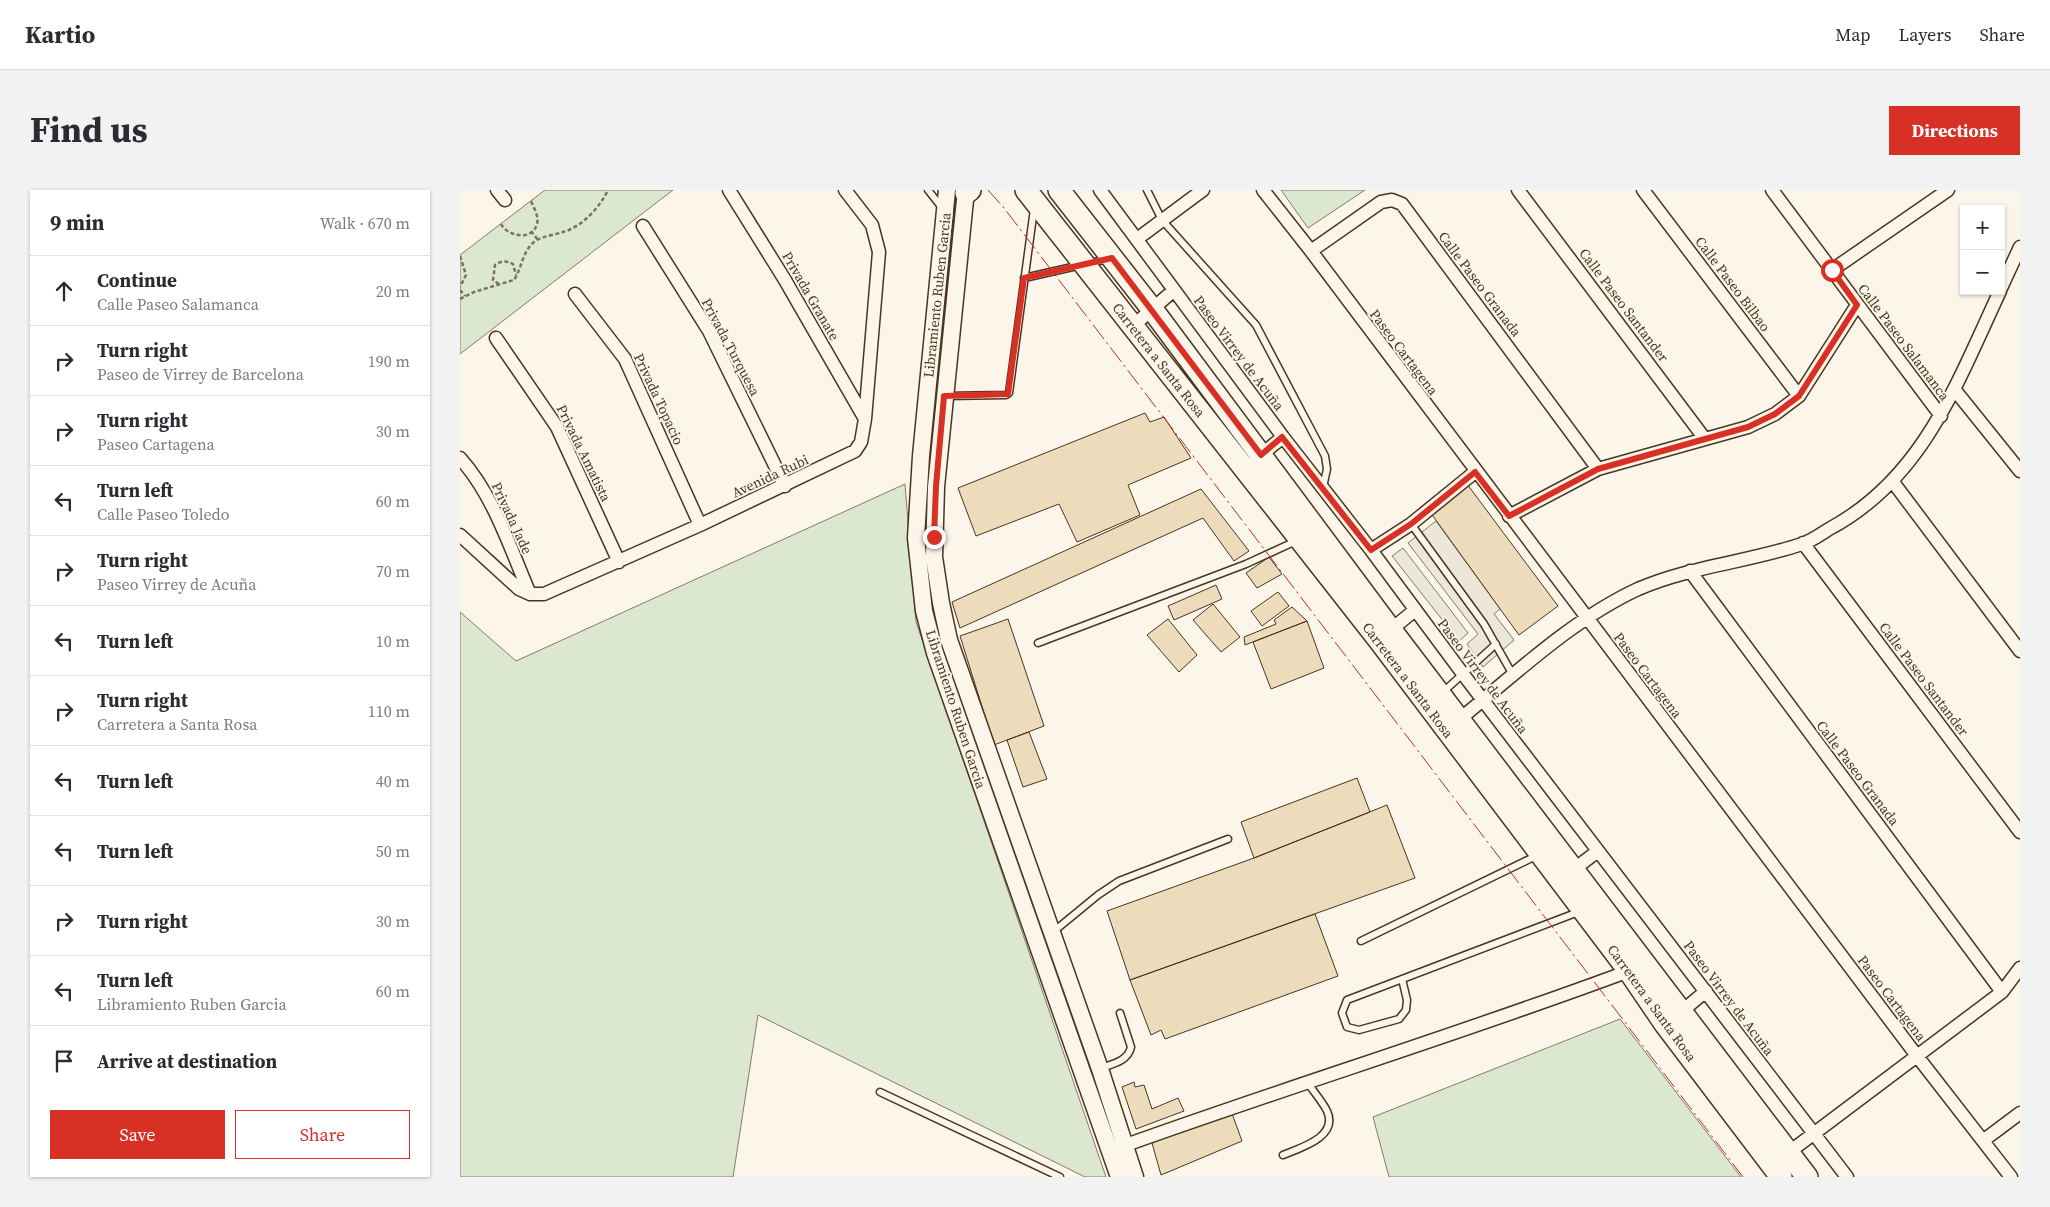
<!DOCTYPE html>
<meta charset="utf-8">
<style>
body{margin:0;font-family:"Source Serif 4",serif;background:#f2f2f3;color:#2b2b33}
.controls{position:absolute;right:15px;top:15px;display:grid;overflow:hidden;border-radius:0px;box-shadow:0 1px 4px #0004}
.controls button{width:45px;height:45px;display:grid;place-items:center;padding:0;border:0;border-bottom:1px solid #e1e1e2;background:#fff;color:#2b2b33;font:25px sans-serif}
.stop{position:absolute;width:15px;height:15px;margin:-11px;border:4px solid #d93025;border-radius:50%;background:#fff}
.stop.end{background:#d93025;border-color:#fff;box-shadow:0 1px 5px #0008}
.list{margin:0;padding:0;list-style:none}
h2{display:flex;justify-content:space-between;align-items:center;height:65px;margin:0;padding:0 20px;font-size:21px}
h2 small{font-size:16px;font-weight:400;color:#7c7c81}
.list li{display:grid;grid-template-columns:32px 1fr auto;gap:15px;align-items:center;box-sizing:border-box;height:70px;padding:0 20px;border-top:1px solid #e1e1e2}
.list b{display:block;font-size:19px;white-space:nowrap}
.list p{margin:0;font-size:16px;white-space:nowrap;color:#7c7c81}
.list em{font-size:16px;font-style:normal;color:#7c7c81}
.actions{display:flex;gap:10px;padding:15px 20px}
.actions a{flex:1;padding:11px 0;border:1px solid #d93025;border-radius:0px;text-align:center;font-size:18px;color:#d93025}
.actions .main{background:#d93025;color:#fff}
.icon{flex:none;width:28px;height:28px;fill:none;stroke:currentColor;stroke-width:2;stroke-linecap:round;stroke-linejoin:round}
.map{position:relative;flex:none;width:1560px;height:987px;overflow:hidden;border-radius:0px}
header{display:flex;align-items:center;gap:30px;box-sizing:border-box;height:70px;padding:0 25px;background:#fff;border-bottom:1px solid #e1e1e2}
header strong{font-size:24px}
nav{display:flex;gap:28px;margin-inline-start:auto;font-size:18px}
.intro{display:flex;align-items:center;justify-content:space-between;box-sizing:border-box;height:120px;padding:0 30px}
h1{margin:0;font-size:35px}
.button{padding:12px 22px;border-radius:0px;background:#d93025;color:#fff;font-size:18px;font-weight:700}
main{display:flex;gap:30px;padding:0 30px}
aside{flex:1;background:#fff;border-radius:0px;box-shadow:0 1px 4px #0004}
.map>svg:first-child{display:block}
</style>
<header>
<strong>Kartio</strong>
<nav><a>Map</a><a>Layers</a><a>Share</a></nav>
</header>
<div class="intro"><h1>Find us</h1><a class="button">Directions</a></div>
<main>
<aside>
<h2>9 min<small>Walk · 670 m</small></h2>
<ul class="list">
<li><svg class="icon" aria-label="ahead" viewBox="0 0 24 24"><path d="M12 20V5M6 11l6-6 6 6"/></svg><div><b>Continue</b><p>Calle Paseo Salamanca</p></div><em>20 m</em></li>
<li><svg class="icon" aria-label="right" viewBox="0 0 24 24"><path d="M7 20v-9h11M14 6l5 5-5 5"/></svg><div><b>Turn right</b><p>Paseo de Virrey de Barcelona</p></div><em>190 m</em></li>
<li><svg class="icon" aria-label="right" viewBox="0 0 24 24"><path d="M7 20v-9h11M14 6l5 5-5 5"/></svg><div><b>Turn right</b><p>Paseo Cartagena</p></div><em>30 m</em></li>
<li><svg class="icon" aria-label="left" viewBox="0 0 24 24"><path d="M17 20v-9H6M10 6l-5 5 5 5"/></svg><div><b>Turn left</b><p>Calle Paseo Toledo</p></div><em>60 m</em></li>
<li><svg class="icon" aria-label="right" viewBox="0 0 24 24"><path d="M7 20v-9h11M14 6l5 5-5 5"/></svg><div><b>Turn right</b><p>Paseo Virrey de Acuña</p></div><em>70 m</em></li>
<li><svg class="icon" aria-label="left" viewBox="0 0 24 24"><path d="M17 20v-9H6M10 6l-5 5 5 5"/></svg><div><b>Turn left</b></div><em>10 m</em></li>
<li><svg class="icon" aria-label="right" viewBox="0 0 24 24"><path d="M7 20v-9h11M14 6l5 5-5 5"/></svg><div><b>Turn right</b><p>Carretera a Santa Rosa</p></div><em>110 m</em></li>
<li><svg class="icon" aria-label="left" viewBox="0 0 24 24"><path d="M17 20v-9H6M10 6l-5 5 5 5"/></svg><div><b>Turn left</b></div><em>40 m</em></li>
<li><svg class="icon" aria-label="left" viewBox="0 0 24 24"><path d="M17 20v-9H6M10 6l-5 5 5 5"/></svg><div><b>Turn left</b></div><em>50 m</em></li>
<li><svg class="icon" aria-label="right" viewBox="0 0 24 24"><path d="M7 20v-9h11M14 6l5 5-5 5"/></svg><div><b>Turn right</b></div><em>30 m</em></li>
<li><svg class="icon" aria-label="left" viewBox="0 0 24 24"><path d="M17 20v-9H6M10 6l-5 5 5 5"/></svg><div><b>Turn left</b><p>Libramiento Ruben Garcia</p></div><em>60 m</em></li>
<li><svg class="icon" aria-label="arrive" viewBox="0 0 24 24"><path d="M6 21V4h12l-3 4 3 4H6"/></svg><div><b>Arrive at destination</b></div></li>
</ul>
<div class="actions"><a class="main">Save</a><a>Share</a></div>
</aside>
<div class="map">
<svg width="1560" height="987" viewBox="0 0 1560 987">
<rect width="100%" height="100%" fill="#fbf6e9"/>
<!-- green -->
<path fill="#dce7d0" stroke="#887966" d="M85,0H213L0,164V65Z
M821,0H905L848,38Z
M445,294L456,432L646,987H625L298,825L273,987H0V422L56,471Z
M1160,829L1281,987H929L913,927Z"/>
<!-- parking -->
<path fill="#ede7d9" stroke="#887966" d="M976,331L1040,419L1034,424L1054,450L1023,477L1007,454L1018,444L948,353Z
M943,358L1008,443L999,451L932,366Z"/>
<!-- building -->
<path fill="#ecdcbc" stroke="#4a3520" d="M685,223L690,232L704,227L731,268L668,295L680,325L617,352L599,314L516,346L498,298Z
M1007,294L1098,416L1059,445L970,322Z
M741,299L789,361L774,371L743,328L500,438L492,412Z
M809,367L822,384L797,398L786,383Z
M756,395L762,409L714,430L708,416Z
M818,402L829,416L802,436L791,421Z
M753,414L780,447L761,462L733,430Z
M832,417L847,431L785,455L784,447L816,434L814,430Z
M548,429L584,536L534,555L500,446Z
M708,429L737,465L719,482L687,445Z
M847,431L864,478L811,499L793,452Z
M569,542L587,589L563,597L547,550Z
M897,588L910,622L794,668L781,632Z
M927,615L955,688L670,790L647,721L794,668Z
M855,724L878,786L705,849L701,840L691,845L670,790Z
M674,892L675,897L684,895L692,919L718,908L724,921L676,939L662,897Z
M770,918L782,951L701,985L692,953Z"/>
<g fill="none" stroke-linecap="round" stroke-linejoin="round">
<!-- service casing -->
<g stroke="#4a3520" stroke-width="9">
<path id="service" d="M468,0L483,19
M687,0L702,30L796,135L865,266L867,279L863,297
M564,88L648,69
M486,206L546,205L549,203L574,19
M951,334L1024,434L1053,485
M578,453L786,374L836,351
M983,502L1036,454
M593,742L638,705L659,691L768,649
M901,751L1078,665
M942,789L947,810L946,820L939,829L899,840L887,837L882,823L887,810L1121,721
M641,878C653,874 668,871 671,857L660,823
M420,902L600,987
M823,965C840,958 879,947 867,921C862,911 853,901 847,892"/>
</g>
<!-- minor casing -->
<g stroke="#4a3520" stroke-width="15">
<path id="minor" d="M37,0L45,10
M269,0L325,90L405,229
M640,0L823,247L911,360L1003,484L1387,987
M803,0L851,61L1457,866L1551,987
M1058,0L1245,249
M1183,0L1339,206
M1312,0L1481,226
M183,36L249,141L325,296
M677,49L743,0
M851,61L921,12L932,10L942,14L1138,279
M1372,80L1488,0
M1541,98L1560,57
M115,104L165,169L240,335
M673,136L713,101
M36,148L97,237L159,372
M1494,199L1560,281
M0,268C34,306 50,358 70,404
M796,269L823,247
M1433,292L1560,461
M1049,326L1138,279L1288,237L1315,224L1339,206L1397,115
M0,345L59,399L70,404H84L240,335L395,261L401,252L405,229L419,62L412,35L385,0
M1343,353L1560,642
M911,360L951,334L1015,282
M1230,381L1542,802
M927,443L955,420
M995,533C1052,487 1111,430 1178,399C1231,376 1289,372 1342,354C1352,351 1361,344 1369,339C1463,289 1497,193 1540,101
M1113,680L1138,661
M1221,822L1246,801
M1524,950L1560,923
M666,955C833,895 1003,843 1169,781
M1324,966L1542,802L1560,778"/>
</g>
<!-- tertiary casing -->
<g stroke="#4a3520" stroke-width="19">
<path id="tertiary" d="M487,0L461,266L456,348L464,421L475,463L659,987
M506,0L476,297L474,367L481,413L489,450L640,879L675,987"/>
</g>
<!-- primary casing -->
<g stroke="#4a3520" stroke-width="24">
<path id="primary" d="M566,0L919,450L1169,781L1205,834L1321,987
M599,0L692,119L931,440L1347,987
M506,3L510,0"/>
</g>
<!-- path -->
<path stroke="#7f6f5c" stroke-width="2.5" stroke-dasharray="4 2.5" stroke-linecap="butt" d="M41,34C47,46 72,52 77,34C79,26 74,18 71,11
M71,41L78,50
M0,66L6,85L0,97
M39,94L33,90L35,75C41,71 46,70 53,74L56,85
M0,100L5,106
M0,109L14,102L54,90C62,78 62,62 74,52C82,46 94,45 103,42C122,37 140,17 148,0"/>
<!-- service -->
<use href="#service" stroke="#fbf6e9" stroke-width="6"/>
<!-- minor -->
<use href="#minor" stroke="#fbf6e9" stroke-width="12"/>
<!-- tertiary -->
<use href="#tertiary" stroke="#fbf6e9" stroke-width="16"/>
<!-- primary -->
<use href="#primary" stroke="#fbf6e9" stroke-width="21"/>
<!-- power -->
<path stroke="#c62828" stroke-width="1" stroke-dasharray="18 4 2.5 4" stroke-linecap="butt" d="M528,0L544,18L1283,987"/>
</g>
<g fill="none" stroke-linecap="round" stroke-linejoin="round">
<!-- route -->
<path stroke="#d93025" stroke-width="6" d="M474,347L476,296L484,206L548,204L564,88L652,68L801,265L822,247L911,360L951,334L1015,282L1049,326L1138,279L1288,237L1315,224L1339,206L1397,115L1372,80"/>
</g>
<g text-anchor="middle" dominant-baseline="central" stroke-width="4" stroke-linejoin="round" paint-order="stroke">
<!-- street labels -->
<g font-size="14" fill="#4a3520" stroke="#fbf6e9">
<text transform="translate(1020 94) rotate(53)">Calle Paseo Granada</text>
<text transform="translate(1273 94) rotate(53)">Calle Paseo Bilbao</text>
<text transform="translate(477 105) rotate(-84)">Libramiento Ruben Garcia</text>
<text transform="translate(351 106) rotate(60)">Privada Granate</text>
<text transform="translate(1164 115) rotate(53)">Calle Paseo Santander</text>
<text transform="translate(1444 152) rotate(53)">Calle Paseo Salamanca</text>
<text transform="translate(271 157) rotate(62)">Privada Turquesa</text>
<text transform="translate(944 162) rotate(53)">Paseo Cartagena</text>
<text transform="translate(779 163) rotate(53)">Paseo Virrey de Acuña</text>
<text transform="translate(699 170) rotate(52)">Carretera a Santa Rosa</text>
<text transform="translate(199 209) rotate(65)">Privada Topacio</text>
<text transform="translate(124 263) rotate(64)">Privada Amatista</text>
<text transform="translate(310 286) rotate(-25)">Avenida Rubi</text>
<text transform="translate(52 328) rotate(65)">Privada Jade</text>
<text transform="translate(1188 485) rotate(53)">Paseo Cartagena</text>
<text transform="translate(1023 486) rotate(53)">Paseo Virrey de Acuña</text>
<text transform="translate(1464 489) rotate(53)">Calle Paseo Santander</text>
<text transform="translate(948 490) rotate(53)">Carretera a Santa Rosa</text>
<text transform="translate(496 519) rotate(72)">Libramiento Ruben Garcia</text>
<text transform="translate(1398 583) rotate(53)">Calle Paseo Granada</text>
<text transform="translate(1269 808) rotate(53)">Paseo Virrey de Acuña</text>
<text transform="translate(1432 808) rotate(53)">Paseo Cartagena</text>
<text transform="translate(1192 813) rotate(54)">Carretera a Santa Rosa</text>
</g>
</g>
</svg>
<div class="controls">
<button>+</button>
<button>−</button>
</div>
<div class="stop" style="left:1372px;top:80px"></div>
<div class="stop end" style="left:474px;top:347px"></div>
</div>
</main>
